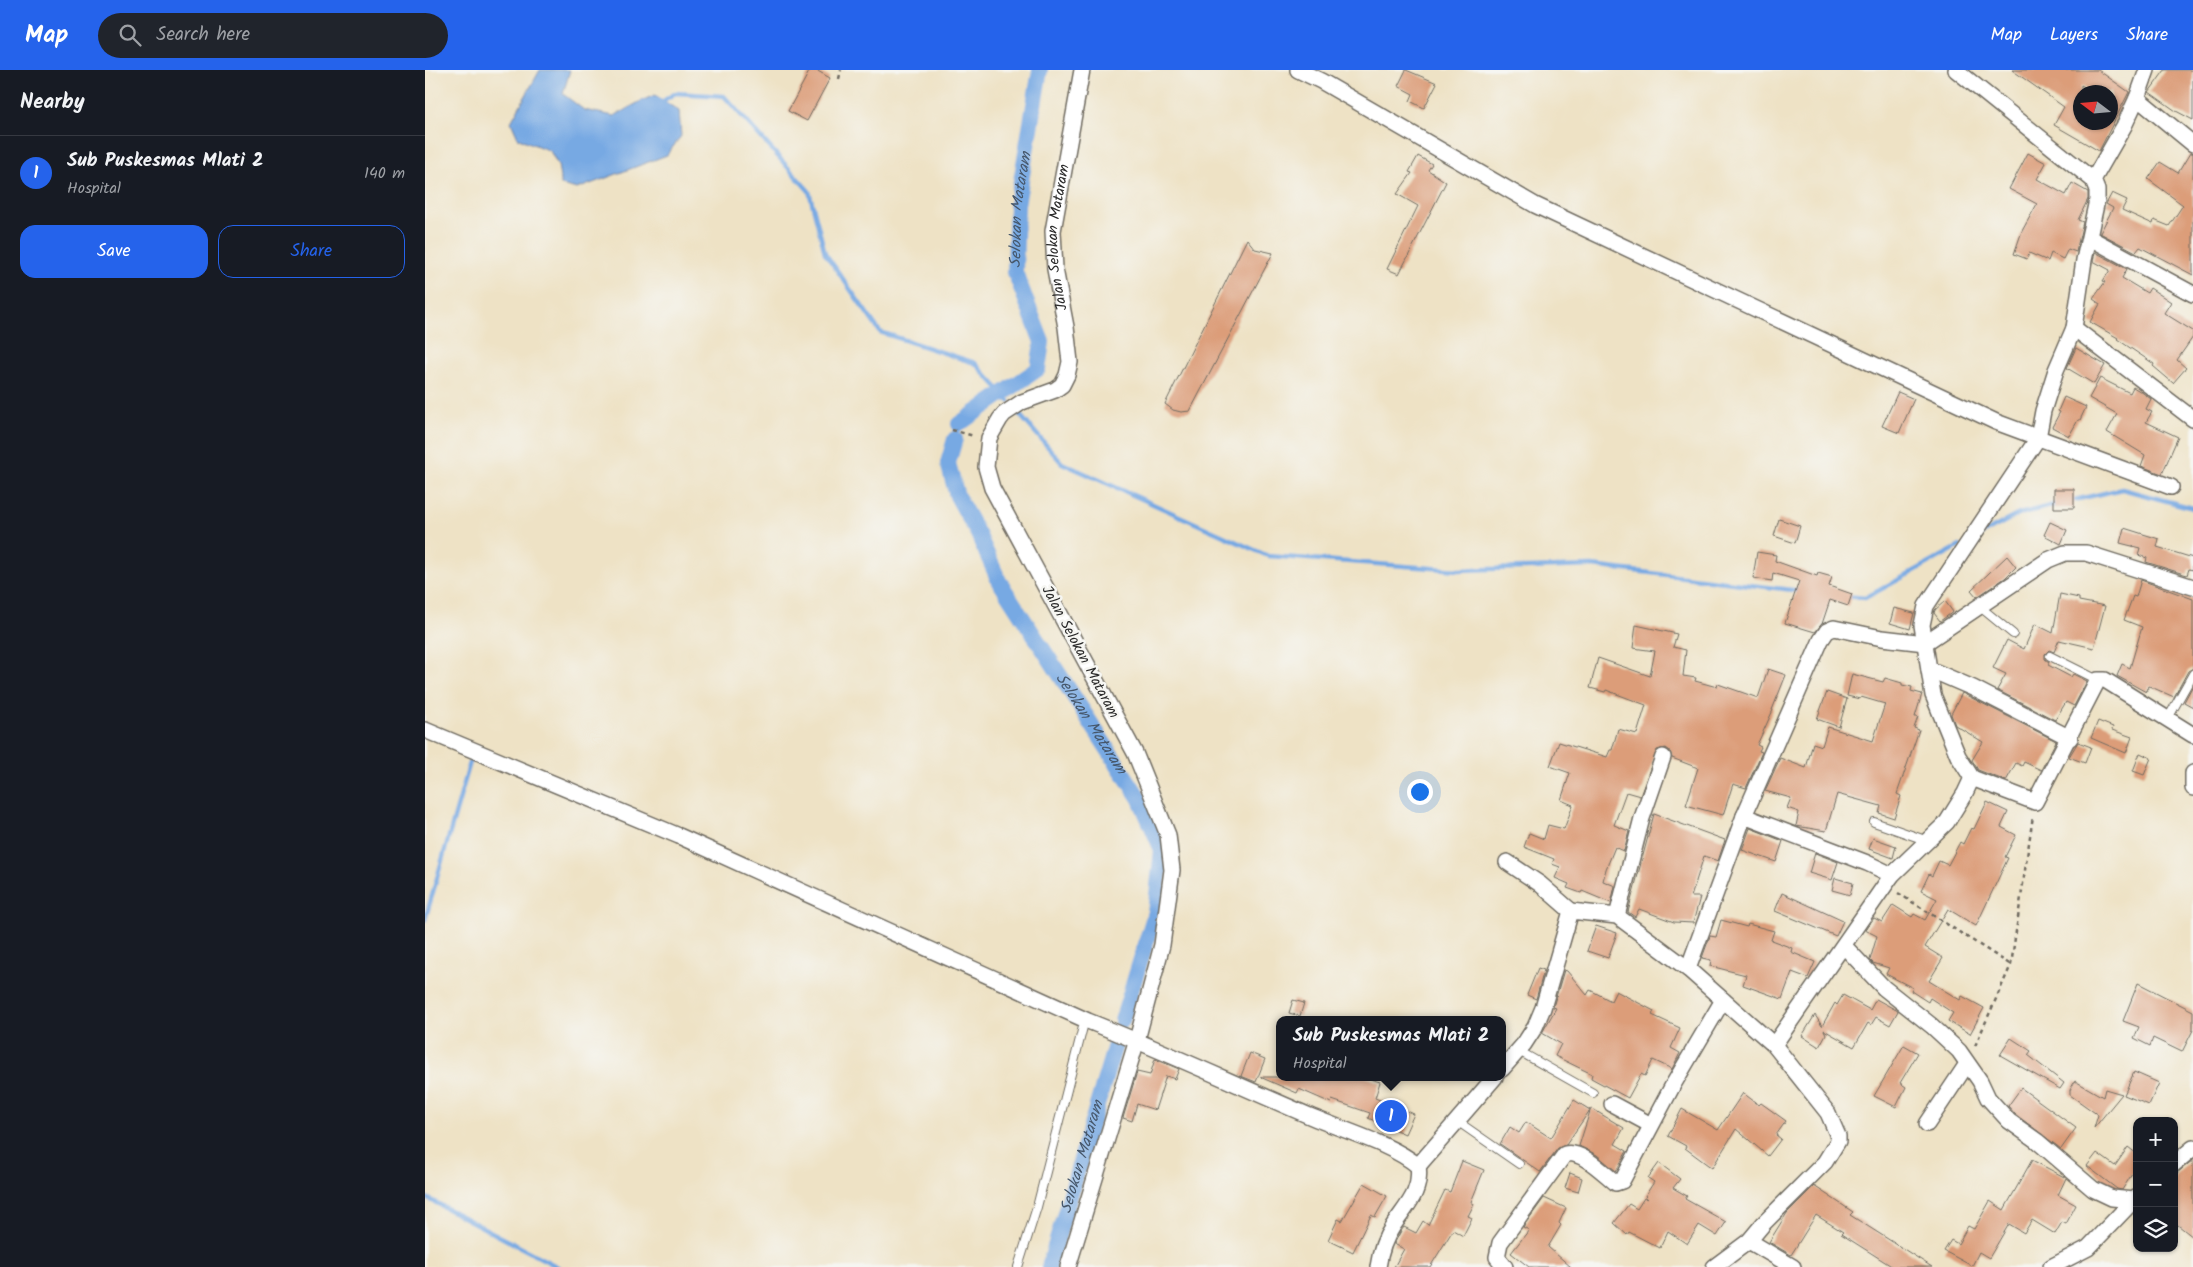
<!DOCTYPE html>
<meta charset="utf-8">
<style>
body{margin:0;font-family:Kalam,sans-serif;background:#20242c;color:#f1f3f6}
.controls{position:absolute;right:15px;bottom:15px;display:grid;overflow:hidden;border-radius:10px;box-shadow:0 1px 4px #0004}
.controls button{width:45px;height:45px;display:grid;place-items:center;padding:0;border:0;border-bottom:1px solid #363941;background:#171b24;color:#f1f3f6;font:25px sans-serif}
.compass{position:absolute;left:1648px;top:15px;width:45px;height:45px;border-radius:50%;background:#171b24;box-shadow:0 1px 4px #0004;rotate:286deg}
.you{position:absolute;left:994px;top:721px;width:18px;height:18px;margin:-12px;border:4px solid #fff;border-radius:50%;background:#1a73e8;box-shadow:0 0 0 8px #1a73e833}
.badge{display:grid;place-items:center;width:32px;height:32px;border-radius:50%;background:#2563eb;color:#fff;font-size:16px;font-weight:700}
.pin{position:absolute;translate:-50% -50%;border:2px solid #fff;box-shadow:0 1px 5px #0006}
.popup{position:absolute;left:851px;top:946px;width:230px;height:65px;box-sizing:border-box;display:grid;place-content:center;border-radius:10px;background:#171b24;filter:drop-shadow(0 1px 4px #0005);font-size:16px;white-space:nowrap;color:#9ea1a6}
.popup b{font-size:19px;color:#f1f3f6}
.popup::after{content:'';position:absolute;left:50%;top:100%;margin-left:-10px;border:10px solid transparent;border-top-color:#171b24}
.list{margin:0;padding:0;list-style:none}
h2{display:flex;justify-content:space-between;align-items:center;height:65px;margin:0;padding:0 20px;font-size:21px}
h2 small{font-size:16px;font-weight:400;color:#9ea1a6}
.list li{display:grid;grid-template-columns:32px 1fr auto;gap:15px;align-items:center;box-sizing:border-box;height:75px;padding:0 20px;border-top:1px solid #363941}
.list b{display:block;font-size:19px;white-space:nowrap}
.list p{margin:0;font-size:16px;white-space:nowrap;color:#9ea1a6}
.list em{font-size:16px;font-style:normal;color:#9ea1a6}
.actions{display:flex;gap:10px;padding:15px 20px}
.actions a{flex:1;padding:11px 0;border:1px solid #2563eb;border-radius:15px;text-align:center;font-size:18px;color:#2563eb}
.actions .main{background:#2563eb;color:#fff}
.icon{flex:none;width:28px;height:28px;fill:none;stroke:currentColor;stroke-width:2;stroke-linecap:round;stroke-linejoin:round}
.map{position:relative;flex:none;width:1768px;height:1197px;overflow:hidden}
header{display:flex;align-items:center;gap:30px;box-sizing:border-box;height:70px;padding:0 25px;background:#2563eb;color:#fff}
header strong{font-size:24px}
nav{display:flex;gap:28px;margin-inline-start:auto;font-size:18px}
.search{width:350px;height:45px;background:#20242c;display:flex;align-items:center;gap:12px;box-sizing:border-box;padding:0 18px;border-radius:28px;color:#9ea1a6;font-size:19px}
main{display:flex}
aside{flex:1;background:#171b24}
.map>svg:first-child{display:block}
</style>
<header>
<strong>Map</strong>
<div class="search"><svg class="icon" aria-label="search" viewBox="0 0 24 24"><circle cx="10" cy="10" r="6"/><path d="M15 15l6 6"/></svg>Search here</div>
<nav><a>Map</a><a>Layers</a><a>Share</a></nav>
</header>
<main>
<aside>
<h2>Nearby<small></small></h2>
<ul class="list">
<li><span class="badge">1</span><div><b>Sub Puskesmas Mlati 2</b><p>Hospital</p></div><em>140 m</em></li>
</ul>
<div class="actions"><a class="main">Save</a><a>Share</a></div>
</aside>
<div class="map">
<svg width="1768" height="1197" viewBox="0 0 1768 1197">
<rect width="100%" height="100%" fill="#f6f6f2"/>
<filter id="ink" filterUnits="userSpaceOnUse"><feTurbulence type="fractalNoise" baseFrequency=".02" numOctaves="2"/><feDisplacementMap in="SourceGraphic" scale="10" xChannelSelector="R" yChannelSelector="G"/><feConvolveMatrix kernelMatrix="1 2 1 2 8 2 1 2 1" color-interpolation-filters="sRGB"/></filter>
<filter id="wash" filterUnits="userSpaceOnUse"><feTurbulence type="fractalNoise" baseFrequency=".0096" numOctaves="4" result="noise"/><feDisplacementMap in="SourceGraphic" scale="20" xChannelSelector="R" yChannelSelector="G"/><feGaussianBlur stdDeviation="1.12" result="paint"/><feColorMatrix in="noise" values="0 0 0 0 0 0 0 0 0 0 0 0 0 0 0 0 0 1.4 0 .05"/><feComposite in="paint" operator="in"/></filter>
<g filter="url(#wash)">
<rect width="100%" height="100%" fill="#eee2c5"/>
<!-- water -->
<path fill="#77a9e3" stroke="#516a87" d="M115,0H145L138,24L159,40L189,46L216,31L230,25L254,41L256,66L242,85L152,119L136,115L133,95L125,81L93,68L86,52Z"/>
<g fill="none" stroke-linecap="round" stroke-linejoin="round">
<!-- stream -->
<path stroke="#77a9e3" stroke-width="4.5" d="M235,33L250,23L299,26L384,121L400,183L455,262L550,293L572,317
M582,329L584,331
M594,344L637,393L843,486L1034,500L1167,496L1376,521
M1645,431L1697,419L1768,438
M1555,465L1594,444L1633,434
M1421,526L1440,528L1535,476
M0,850L46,689
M0,1127L133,1197"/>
<!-- canal -->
<g stroke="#77a9e3" stroke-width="16">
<path id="s1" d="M534,354L613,299L617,272L590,202L592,135L615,0"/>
<path id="s2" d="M530,369L523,393L532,426L553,464L574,511L715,729L737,780L730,843L697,951"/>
<path id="s3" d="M624,1197L690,975"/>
</g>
</g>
<g id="blocks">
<!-- building -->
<path fill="#dc9d79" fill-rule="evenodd" d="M385,0H391L405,8L382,51L363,41Z
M981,0L1012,13L999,38L985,31L988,24L973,16Z
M1587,0H1673L1704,22L1674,81L1629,55L1639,37ZM1656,15L1668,22H1686V52H1656Z
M1740,0H1768V50L1751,41L1724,22Z
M1603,83L1621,93L1612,109L1641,125L1647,113L1663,122V129L1653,150L1658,152L1651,182L1643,179L1638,189L1626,183L1623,191L1604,183L1602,189L1589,184L1597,161L1612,134L1584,119Z
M1765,83H1768V205L1715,177L1711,182L1675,163L1688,138L1681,134L1687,123L1702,130L1697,140L1728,154L1729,150L1744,156L1758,135L1723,109L1735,92L1753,103Z
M993,86L1007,94L1003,100L1021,112L974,204L962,199L993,136L972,124L987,103L984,102Z
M822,169L830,179L848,183L765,341L756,342L748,340L740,334Z
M1670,182L1702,199L1697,208L1722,223L1725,218L1746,232L1739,243L1768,261V267L1752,290L1761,298L1748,313L1728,296L1729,294L1692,269L1693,268L1665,252L1675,234L1668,229L1680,212L1678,211L1685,200L1668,191Z
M1651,278L1680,295L1669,314L1642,298Z
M1675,308L1705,323L1708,317L1718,323L1726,329L1721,339L1727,342L1721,352L1753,367L1737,404L1716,396L1720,385L1682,362L1692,344L1664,328Z
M1473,322L1489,329L1474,363L1457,356Z
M1639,327L1661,337L1655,350H1653L1644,366L1627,357L1635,342L1633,341Z
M1629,419H1649V438H1629Z
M1354,449L1375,456L1370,473L1349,466Z
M1625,452L1642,460L1636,474L1619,465Z
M1699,458L1734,469L1732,477L1768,488V500L1764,499L1762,505L1721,492L1722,488L1713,485L1715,478L1695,473Z
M1332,482L1351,485L1350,491L1392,506L1393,503L1407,507L1404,516L1427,524L1423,536L1405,530L1397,554L1390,562L1360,553L1374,511L1348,503L1347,511L1328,508Z
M1582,486L1591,497L1580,508L1552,527L1546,520Z
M1716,510L1768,529V598L1763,601L1749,627L1724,616L1721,622L1692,606L1697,594L1705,598L1717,557L1699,550L1708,526L1711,527Z
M1635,524L1654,528V531L1680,536L1669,578L1634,570L1629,582L1624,580L1620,584V589L1624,592L1623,595L1646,607L1648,604L1662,611L1649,636L1641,632L1630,650L1572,620L1581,604L1568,598L1582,570L1599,579L1610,554L1628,563Z
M1520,531L1528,542L1515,551L1509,543L1510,540Z
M1469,538L1489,543L1485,559L1465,553Z
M1211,555L1252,564L1248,577L1261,580L1258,606L1271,608L1270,611L1292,617L1293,614L1333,628L1343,599L1361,605L1347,640H1348L1332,675L1336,677L1334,681L1337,682L1321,718L1308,714L1298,745L1261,735L1273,698L1247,688L1245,681L1241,678L1232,680L1215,726L1201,722L1189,755L1204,761L1199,781L1190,777L1181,799L1178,811L1190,816L1186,833L1157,821L1156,823L1142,818L1144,814L1130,808L1135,797L1127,794L1129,789L1099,777L1104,763L1119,769L1123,755L1139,759L1148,735L1136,730L1145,703L1125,696L1134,672L1182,687L1185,680H1187L1193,659L1212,664L1221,635L1181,620L1180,622L1165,618L1173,588L1225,606L1230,581L1208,578Z
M1427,604L1458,612L1460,608L1477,613V615L1487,617L1486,621L1497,624L1490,647H1493L1489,658L1494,660L1472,724L1476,726L1469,748L1454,743L1456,736L1412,724L1401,761L1371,756L1374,742L1362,738L1366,728L1340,721L1355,688L1381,698L1388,673L1397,676L1403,657L1448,671L1460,634L1436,627L1435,629L1422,626Z
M1768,615V637L1759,632Z
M1402,622L1422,629L1414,657L1392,649Z
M1537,623L1631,671L1616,700L1599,692L1597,696L1591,693L1581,711L1553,700L1547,690L1558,672L1530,655L1526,644Z
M1673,651L1688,657L1687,660L1707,667L1701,683L1666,668Z
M1653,672L1666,677L1660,693L1644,687Z
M1715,683L1726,688L1719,705L1708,701Z
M1562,732L1583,742L1576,757L1591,765L1580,787L1583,788L1551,856L1523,839L1500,877L1518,888L1504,911L1535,930L1537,926L1559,938L1545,964L1523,951L1528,943L1505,928L1503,932L1486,921L1488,918L1461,904L1464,898L1448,893L1445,890L1452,866L1440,860L1449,848L1457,852L1468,835L1487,847L1489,844L1500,850L1512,829L1496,821L1504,804L1507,806L1514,791L1523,795L1535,772L1538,774L1546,758L1549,759Z
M1229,744L1300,770L1293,791L1279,786L1266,827H1275L1268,853L1249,852L1214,839L1210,847L1203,842Z
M1325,758L1358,771L1351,792L1317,780Z
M1448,768L1471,776L1468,788L1444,779Z
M1390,783L1413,792L1407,810L1384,803Z
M1410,808L1428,813L1425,825L1407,820Z
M1357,823L1418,851L1411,866L1350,841Z
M1296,850L1322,857L1323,854L1349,861L1346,870L1367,878L1366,882L1390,892L1383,908L1367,902L1357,929L1318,915L1321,905L1285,896L1286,890L1277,888L1285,866L1291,867Z
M1171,856L1192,863L1183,888L1162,881Z
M1113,898L1119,900L1111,929L1102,925Z
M1139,900L1142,901L1162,925L1165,920L1186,931L1191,921L1229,941L1227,945L1255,958L1246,978L1255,983L1247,999L1228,990L1220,1006L1216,1004L1203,1028L1166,1008L1167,1004L1130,986L1136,974L1117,963L1131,938L1128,937Z
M1713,913L1768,941V960L1757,982L1728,968L1725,976L1709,968L1714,957L1698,951Z
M1418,925L1445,940L1451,929L1473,941L1465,955L1451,947L1446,955L1443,953L1429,977L1399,960L1401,964L1394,977L1377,966L1390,945L1397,956L1410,933L1412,935Z
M868,930L879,933L875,946L864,943Z
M1586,968L1606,981L1603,985L1639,1013L1635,1019L1575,985Z
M1479,975L1493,983L1475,1013L1481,1017L1471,1037L1449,1026Z
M825,983L840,989L831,1012L816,1006Z
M730,989L754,999L750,1009L741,1006L730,1040L712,1034L707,1051L698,1048L712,1002L725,1005Z
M1709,1002L1734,1013L1724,1035L1699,1025Z
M835,1007H940L955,1012L950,1028L989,1044L980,1064L943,1048L945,1043L907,1030L906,1033L874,1019L872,1023Z
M1650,1011L1678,1027L1680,1019L1697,1024L1669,1058L1673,1045L1645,1025V1020Z
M1596,1018L1651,1058L1636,1079L1590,1044L1583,1036Z
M1318,1023L1334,1035L1336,1033L1361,1051L1351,1065L1356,1069L1343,1086L1311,1059L1287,1098L1260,1078L1261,1076L1243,1066L1257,1039L1293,1060Z
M1149,1030L1165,1040L1141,1075L1133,1078L1115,1102L1075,1074L1085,1057L1094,1063L1101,1052L1126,1068Z
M1166,1038L1199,1058L1190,1074L1202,1081L1191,1101L1172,1085L1154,1076Z
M1703,1077L1712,1084V1107L1707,1104L1697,1120L1692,1119L1662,1096L1672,1083L1690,1096Z
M1607,1090L1641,1108L1633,1125L1651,1135L1641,1154L1637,1152L1630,1164L1607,1150L1599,1163L1584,1154L1564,1188L1554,1182L1547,1196L1519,1181L1526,1170L1533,1174L1543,1156L1549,1159L1565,1131L1579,1140Z
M1768,1090V1167L1749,1152V1108L1753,1102Z
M1037,1091L1059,1100L1046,1132L1049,1134L1043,1146L1047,1148L1038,1166L1028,1160L1005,1197H969L979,1179L969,1174L976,1161L979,1157L991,1163L998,1151L1003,1155L1020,1120L1025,1122Z
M1234,1093L1255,1109L1248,1118L1262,1126L1260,1129L1301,1152L1292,1166L1274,1155L1262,1174L1243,1161L1235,1178L1204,1162L1202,1165L1189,1153L1204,1134L1212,1139L1219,1128L1223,1129L1220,1126L1229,1112L1223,1108Z
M1145,1103L1157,1108L1153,1122L1140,1118Z
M939,1113L962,1126L950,1147L946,1145L928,1182L903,1170L913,1149L917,1151Z
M1389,1116L1428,1142L1425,1145L1507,1197H1468L1416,1164L1418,1162L1391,1145L1366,1185L1344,1172L1362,1143Z
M1119,1128L1141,1138L1134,1153L1136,1155L1123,1177L1146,1197H1104L1086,1183L1104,1160L1098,1157Z"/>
</g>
</g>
<g filter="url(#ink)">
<use href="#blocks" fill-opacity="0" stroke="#6f6b61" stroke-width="1"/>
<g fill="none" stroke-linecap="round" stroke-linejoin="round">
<!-- service casing -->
<g stroke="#6f6b61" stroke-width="10">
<path id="service" d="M1554,536L1588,564
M1625,586L1673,610
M1742,650L1768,604
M1449,752L1503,771
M1094,981L1168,1023
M1032,1051L1094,1094
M593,1197L612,1137L660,949"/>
</g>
<!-- minor casing -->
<g stroke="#6f6b61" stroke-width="18">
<g id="minor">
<path d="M873,0L896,11L1110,135L1571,352L1746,417"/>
<path d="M1531,0L1668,110L1672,120V130L1659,190L1649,258L1631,300L1618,341L1613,368L1501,536L1497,555L1508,625L1533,686L1547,708L1610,732L1673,610H1680L1768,665"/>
<path d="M1712,28L1722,0"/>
<path d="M1668,110L1699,56L1712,28L1768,74"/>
<path d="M1665,168L1768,224"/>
<path d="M1649,258L1768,349"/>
<path d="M1504,599L1548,618L1645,668"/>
<path d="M0,660L254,766L663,951C739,981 812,1015 887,1047C918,1060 969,1075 993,1096C997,1122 981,1136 968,1156C960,1168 955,1183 953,1197"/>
<path d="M1768,703V718"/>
<path d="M1319,746L1442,793L1467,805"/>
<path d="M1082,792L1115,814L1146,841"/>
<path d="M1192,846L1217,748L1238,687"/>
<path d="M1419,876L1459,918L1507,956L1534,981L1555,1011L1563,1028L1584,1051L1612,1071L1668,1119L1687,1128L1709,1130L1712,1127"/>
<path d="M1263,899L1319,746L1396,570L1402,561L1409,558L1457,568L1500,573L1623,490L1640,483H1661L1768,517"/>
<path d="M1349,975L1467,805L1522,752L1540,723L1547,708"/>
<path d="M1077,999L1099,974L1110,957L1118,938L1146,841L1192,846L1263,899L1349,975L1403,1043L1413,1066V1071L1400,1092L1339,1153L1324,1171L1289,1197"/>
<path d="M1187,1034L1226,1055"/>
<path d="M1502,1054L1542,994"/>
<path d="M1749,1094L1768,1078"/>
<path d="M993,1096L1070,1007"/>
<path d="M1324,1171L1368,1197"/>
<path id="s4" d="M643,1197L712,970L737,875L747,800L743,765L710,683L567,418L561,397L564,368L575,349L579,344L597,332L630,320L637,315L642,305L645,292L641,257L630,199L628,161L657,0"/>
<path d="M1080,1197L1072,1187L1075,1173L1140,1084C1157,1080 1178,1103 1191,1113L1197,1111L1248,1015L1298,930"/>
<path d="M1626,1197L1663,1178L1709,1130"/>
</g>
</g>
<!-- path -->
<path stroke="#6f6b61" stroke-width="2.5" stroke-dasharray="4 4" stroke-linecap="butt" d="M414,9L416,0
M527,360L549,366
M1473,823L1586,895
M1550,976L1586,895L1608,746"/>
<!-- service -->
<use href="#service" stroke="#fff" stroke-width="8"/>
<!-- minor -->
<use href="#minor" stroke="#fff" stroke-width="15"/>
</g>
</g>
<g text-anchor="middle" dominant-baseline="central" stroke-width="5" stroke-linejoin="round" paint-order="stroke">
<!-- street labels -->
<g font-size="15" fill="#2b2b2b" stroke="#f6f6f2">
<text stroke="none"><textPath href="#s4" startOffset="1131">Jalan Selokan Mataram</textPath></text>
<text transform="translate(655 582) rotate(62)">Jalan Selokan Mataram</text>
</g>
<!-- water labels -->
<g font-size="16" font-style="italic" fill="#46576b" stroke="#f6f6f2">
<text stroke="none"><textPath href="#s1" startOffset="261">Selokan Mataram</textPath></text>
<text stroke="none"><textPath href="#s2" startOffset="324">Selokan Mataram</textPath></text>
<text stroke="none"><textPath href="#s3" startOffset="115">Selokan Mataram</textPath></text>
</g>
</g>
</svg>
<div class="controls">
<button>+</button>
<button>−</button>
<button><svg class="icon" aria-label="layers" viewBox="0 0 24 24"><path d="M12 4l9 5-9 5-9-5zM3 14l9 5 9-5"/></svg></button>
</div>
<svg class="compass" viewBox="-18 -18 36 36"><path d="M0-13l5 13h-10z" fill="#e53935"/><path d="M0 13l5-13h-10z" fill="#9ea1a6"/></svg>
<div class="you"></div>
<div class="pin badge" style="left:966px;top:1046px">1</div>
<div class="popup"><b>Sub Puskesmas Mlati 2</b>Hospital</div>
</div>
</main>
